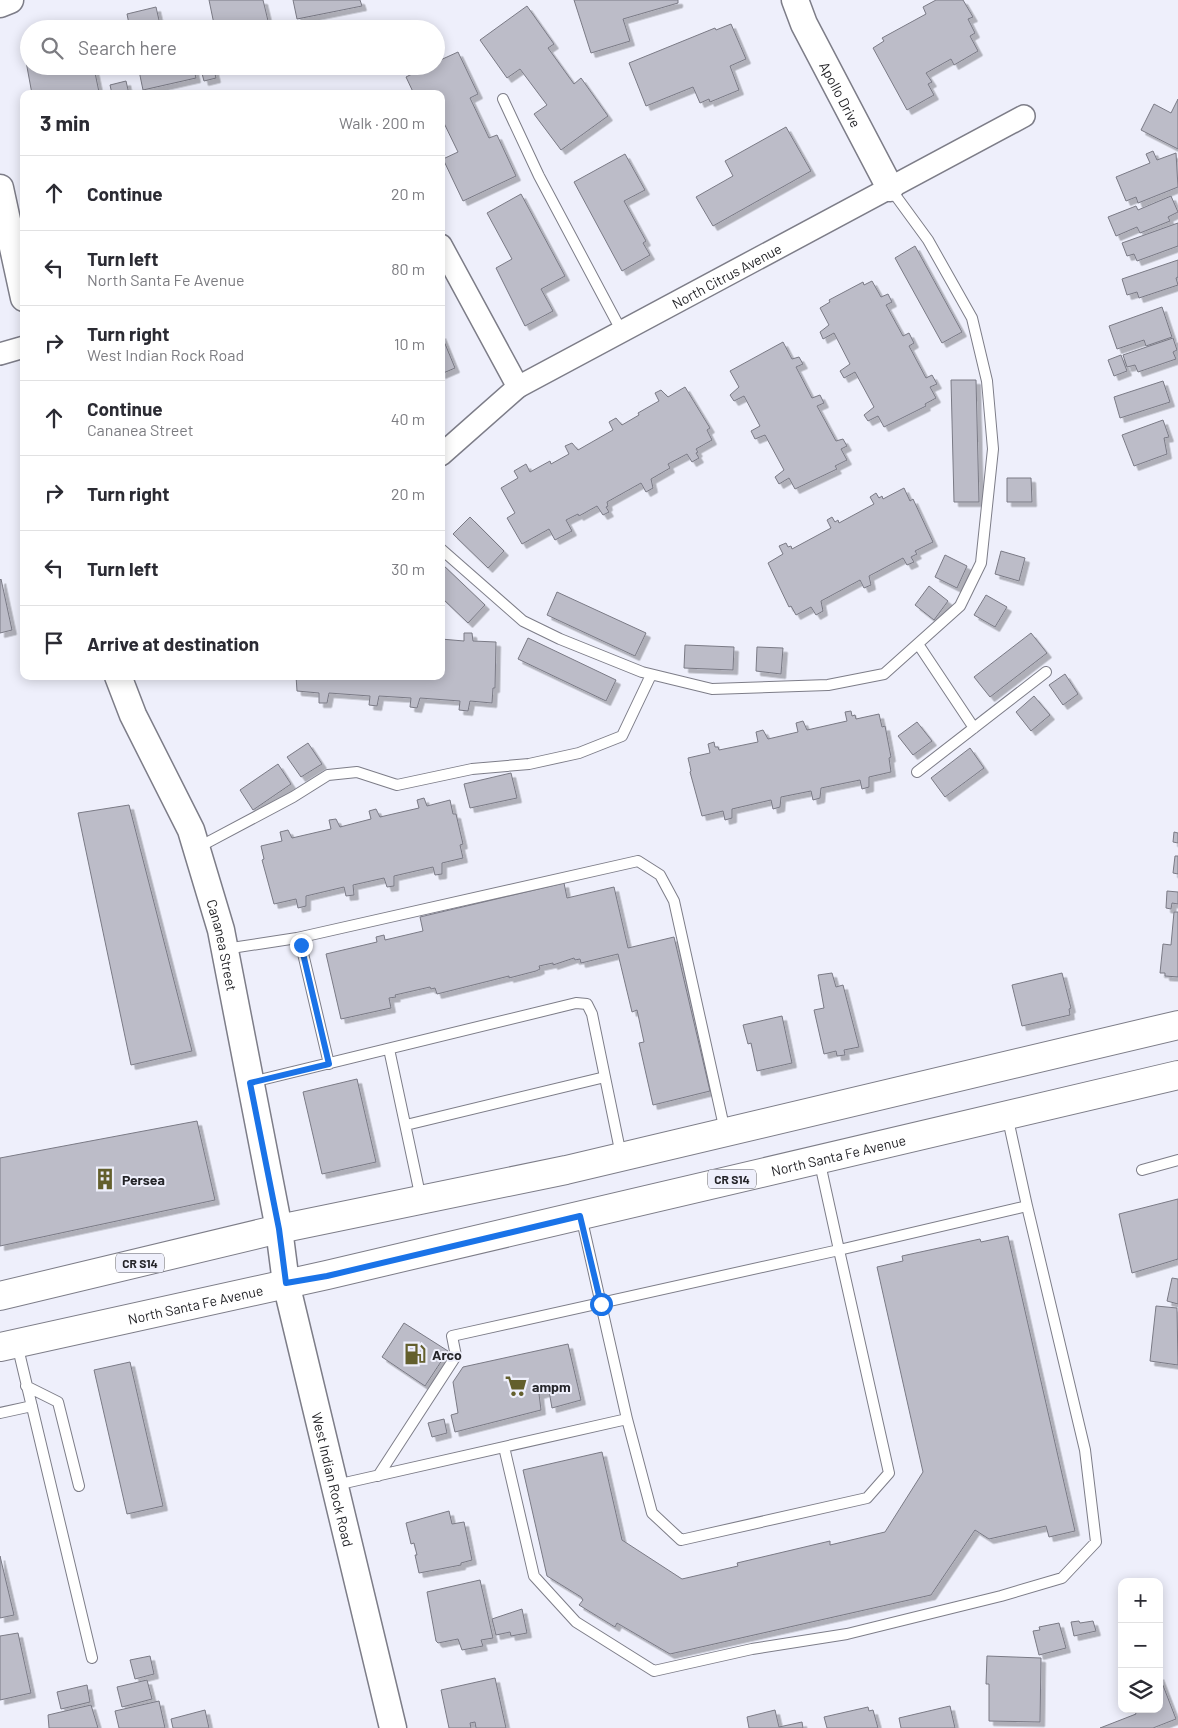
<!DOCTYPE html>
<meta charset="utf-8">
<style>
body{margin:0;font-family:Barlow,sans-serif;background:#f7f7f7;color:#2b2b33}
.controls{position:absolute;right:15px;bottom:15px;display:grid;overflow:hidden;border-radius:10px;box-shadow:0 2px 12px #0003}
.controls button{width:45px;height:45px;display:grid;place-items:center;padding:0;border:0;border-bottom:1px solid #e1e1e2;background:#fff;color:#2b2b33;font:25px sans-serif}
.stop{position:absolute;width:15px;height:15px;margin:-11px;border:4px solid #1a73e8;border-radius:50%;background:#fff}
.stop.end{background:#1a73e8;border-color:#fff;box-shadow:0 1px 5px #0008}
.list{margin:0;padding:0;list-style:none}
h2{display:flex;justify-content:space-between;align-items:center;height:65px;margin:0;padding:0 20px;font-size:21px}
h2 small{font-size:16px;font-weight:400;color:#7c7c81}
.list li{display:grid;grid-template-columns:32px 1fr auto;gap:15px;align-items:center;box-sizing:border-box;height:75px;padding:0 20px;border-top:1px solid #e1e1e2}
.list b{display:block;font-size:19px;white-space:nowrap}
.list p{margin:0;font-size:16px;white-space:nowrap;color:#7c7c81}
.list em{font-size:16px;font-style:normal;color:#7c7c81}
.icon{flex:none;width:28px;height:28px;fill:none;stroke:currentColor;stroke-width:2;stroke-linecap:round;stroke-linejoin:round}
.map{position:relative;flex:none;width:1178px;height:1728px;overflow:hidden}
.search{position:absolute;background:#fff;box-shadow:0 2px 12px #0003;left:20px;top:20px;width:425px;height:55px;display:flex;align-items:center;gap:12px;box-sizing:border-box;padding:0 18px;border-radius:28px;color:#7c7c81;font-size:19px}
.panel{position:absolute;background:#fff;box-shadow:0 2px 12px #0003;left:20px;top:90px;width:425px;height:590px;border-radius:10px}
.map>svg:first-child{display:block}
</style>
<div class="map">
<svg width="1178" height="1728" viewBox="0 0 1178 1728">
<defs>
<filter id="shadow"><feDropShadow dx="4.5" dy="4.5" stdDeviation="0" flood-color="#0004"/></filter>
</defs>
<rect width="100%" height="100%" fill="#eeeffb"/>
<!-- building -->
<path fill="#bcbcc8" stroke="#7a7a85" filter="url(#shadow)" d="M209,0H263L270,29H215Z
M293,0H360L362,6L297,19Z
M574,0H678V3L623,19L630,41L591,53Z
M936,0H963L973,17L968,19L975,33L970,36L978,51L954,65L951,59L926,73L932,82L928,84L934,95L907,110L873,48L884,41L882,38L926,14L923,7Z
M527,6L554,44L548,48L574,84L581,78L608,116L561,150L534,114L547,105L520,69L507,78L480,40Z
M156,7L161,29H130L127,14Z
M731,24L746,59L730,66L739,90L710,102L709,99L700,103L693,87L646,106L629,63L715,28L716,30Z
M458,52L478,94L470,98L489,138L497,135L516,176L463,201L443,159L458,152L441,117V94H414L406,77L428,66H436V62Z
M29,55V66H70L71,73L94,68L99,92L32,94L25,56Z
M138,66H193L196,78L143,90Z
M200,66H213L216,78L204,81Z
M126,81L129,94H112L110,85Z
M1178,99V149L1141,130L1154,104L1171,113Z
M786,127L811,171L713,226L696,197L733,176L725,161Z
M1153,151L1157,160L1176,153L1178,187L1138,203L1136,197L1126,201L1116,177L1150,163L1146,154Z
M625,154L645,190L624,201L646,241L643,243L650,255L622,271L574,182Z
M521,194L565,276L541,289L553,311L525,326L496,268L512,259L487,213Z
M1171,196L1178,212L1168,217L1170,221L1140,233L1137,227L1116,236L1108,217L1136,206L1138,210Z
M1178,223V246L1137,261L1134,254L1127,256L1122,243Z
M915,246L962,332L942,343L895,258Z
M1178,260V277L1176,278L1178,285L1139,298L1137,292L1127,295L1122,279Z
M872,281L881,297L888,294L892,302L886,305L903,336L909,333L914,343L909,346L926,378L932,375L937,384L930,387L936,398L925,404L926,406L884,427L878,416L868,421L864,415L874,407L855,372L844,378L840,371L850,364L834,333L823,339L820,332L829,325L820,308L830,302L829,300L863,282L864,285Z
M1162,307L1172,337L1146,346L1144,340L1117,349L1109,326Z
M441,334L455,368L441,374Z
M1173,338L1177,350L1173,352L1176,359L1138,372L1135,365L1127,367L1123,355Z
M783,342L792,359L799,357L803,364L796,367L812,398L820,395L824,403L817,406L836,441L843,439L847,446L841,449L847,460L835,466L837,469L795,489L789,478L779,484L775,477L784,470L765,435L755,439L751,431L760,426L744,396L734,401L730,395L739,387L730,371Z
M1121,355L1127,371L1114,376L1108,360Z
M951,380H976L979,502H954Z
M1163,381L1170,402L1120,418L1114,397Z
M685,387L710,428L707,430L712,440L696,449L698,452L696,453L699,458L692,462L687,454L668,464L670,468L651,479L653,488L646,492L641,483L607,502L608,506L606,507L609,512L603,515L597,506L579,516L578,514L566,520L572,531L555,540L549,529L522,544L507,518L515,513L501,488L518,478L514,471L526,464L530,472L550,461L551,464L569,454L565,446L572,443L578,450L613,430L609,422L616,418L622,425L639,415L638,413L659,401L655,393L661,390L668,397Z
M1163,420L1169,437L1164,438L1167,454L1134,466L1122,435Z
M1007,478H1031L1032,502H1007Z
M904,488L910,501L913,499L933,542L915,551L917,554L911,557L914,562L907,565L903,558L869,576L871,585L864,588L860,580L821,601L823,611L816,615L811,607L796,615L791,606L789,607L768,563L783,554L779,546L786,543L788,547L791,546L792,549L831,528L827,520L832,517L835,522L838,520L839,523L874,504L870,497L876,493L879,498L882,496L883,499Z
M470,517L504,551L488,568L453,534Z
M1001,551L1025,558L1019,581L995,574Z
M945,555L967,566L957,588L935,577Z
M441,563L485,605L468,623L441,597Z
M1,579L12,630L0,633V580Z
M929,586L948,601L934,620L915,605Z
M557,592L646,633L635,656L547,615Z
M986,595L1007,607L995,627L974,615Z
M464,633H472L473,641L496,642L495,688H493L492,703L470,701L468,711L459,710L460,701L420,698L417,708L410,707L411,698L379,696L377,706L369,705L370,696L329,693L327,703H319V693L297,691L296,676H441V639L464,641Z
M1031,633L1047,653L990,697L974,677Z
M528,638L616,680L606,701L518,659Z
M685,645L734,647L733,670L684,668Z
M757,647L783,648L781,674L756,671Z
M1065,674L1078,694L1063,705L1049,685Z
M1034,696L1050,715L1031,731L1016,712Z
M851,711L852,716L855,715L856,719L879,714L882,727L885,726L891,757L889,758L891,772L869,777V787L862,789L860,780L821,788L820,798L813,800L811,791L781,797L780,807L773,809L771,800L732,809V818L725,820L723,811L702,816L690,772L691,771L688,758L710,753L708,744L714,742L715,747H718L719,750L758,742L756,732L763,730L768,739L798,732L796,723L803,721L807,730L847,721L845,712Z
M917,722L932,741L913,755L898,736Z
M308,743L322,764L301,777L287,757Z
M970,748L984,768L945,797L931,778Z
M278,764L291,784L253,810L240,790Z
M511,773L517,798L470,808L464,784Z
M424,798L427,806L450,800L453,814H456L463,844L460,845L463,858L442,863V874L435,875L433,867L394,876V886L387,887L384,878L353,885L354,895L346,896L344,887L306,896V906L298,908L296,899L274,904L262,860L264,859L261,846L282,841L280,832L288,830L292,838L331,829L329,820L336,819L340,827L371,819L369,811L376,809L380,817L419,808L417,800Z
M129,805L192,1051L131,1065L78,813Z
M1174,832L1178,833V843L1173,842Z
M1175,856H1178V874L1173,873Z
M564,883L567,898L614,887L628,948L674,937L710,1091L653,1105L639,1043L644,1042L637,1010L632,1012L618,954L581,963L580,959L575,960L574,958L553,965V963L539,966L540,969L536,971L509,978V976L437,994L435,988L431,989L430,987L395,995L396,997L389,998L391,1008L341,1019L326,954L377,942L376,937L384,935L385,940L423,931L420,917Z
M1167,891L1178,892V904L1172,903L1171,909L1166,908Z
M1174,912H1178V977L1165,976V973H1160L1163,944L1171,945Z
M832,973L836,987L843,985L859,1047L844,1050L845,1055L837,1056L836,1051L824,1054L814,1010L824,1008L818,975Z
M1062,973L1071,1008L1069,1009L1070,1015L1022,1026L1012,985Z
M782,1016L792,1063L757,1071L751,1043L748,1044L743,1025Z
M357,1079L376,1162L322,1174L303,1092Z
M197,1121L215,1200L0,1246V1158Z
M1178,1199V1259L1132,1273L1119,1214Z
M1008,1236L1075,1531L1049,1537L1046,1526L989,1539L975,1530L931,1595L670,1654L617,1623L615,1627L579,1605L583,1600L581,1597L547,1576L523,1470L602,1452L622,1540L682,1579L738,1566L737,1563L830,1541V1545L885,1532L923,1472L877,1267L903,1261L902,1256L980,1239L981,1242Z
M1172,1278L1178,1279V1304L1167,1301Z
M1156,1306L1177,1308L1178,1365L1150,1361Z
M404,1323L448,1351L425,1386L382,1357Z
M568,1344L581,1400L552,1408L549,1391L539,1394L541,1410L455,1432L451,1415L458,1413L453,1382L463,1367Z
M130,1362L163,1506L127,1514L94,1370Z
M444,1419L447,1433L432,1437L428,1423Z
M449,1511L452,1524L464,1522L472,1560L461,1563V1565L419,1573L415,1555H417L414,1543L411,1544L406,1523Z
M0,1556L14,1615L0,1618Z
M480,1580L493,1638L481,1640L483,1646L462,1650L458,1639L438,1643L436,1641L427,1592Z
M522,1609L527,1633L511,1636L510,1632L496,1635L492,1619Z
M1079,1621L1080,1623L1093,1621L1096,1631L1074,1636L1071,1622Z
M1059,1623L1066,1648L1039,1655L1033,1631L1040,1630L1039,1627Z
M18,1633L31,1693L0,1700V1636Z
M150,1656L154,1674L135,1679L130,1660Z
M987,1656L1041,1658L1040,1722L989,1721V1684H986Z
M1159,1675L1176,1719L1153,1728H1100L1136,1714L1134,1709H1159Z
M495,1678L506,1728H476L475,1722L470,1723L471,1728H449L441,1690Z
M147,1680L152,1699L122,1707L117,1687Z
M87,1685L90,1702L61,1709L57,1692Z
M159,1701L165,1728H119L115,1711Z
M91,1705L98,1728H49L48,1715Z
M950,1706L955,1728H901L899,1718Z
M868,1707L869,1711L873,1710L878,1728H827L824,1717Z
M205,1710L209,1728H173L171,1719Z
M775,1710L779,1727L802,1722L803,1728H749L747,1717Z"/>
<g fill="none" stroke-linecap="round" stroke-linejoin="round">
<!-- service casing -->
<g stroke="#7d7d88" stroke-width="12">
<path id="service" d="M503,99L539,176L622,332
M441,549L523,621L560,639L642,672L712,689L828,685L884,674L960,606L981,563L993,449L987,381L972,318L928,240L890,188
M918,644L974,728
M917,772L1046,672
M197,848L293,797L328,775L357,772L397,785L472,769L529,764L579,753L622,736L651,675
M297,938L638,861L660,875L674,901L725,1131
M225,949L297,938L301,945L329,1064
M389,1049L421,1199
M252,1082L576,1003L587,1004L592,1014L621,1155
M406,1125L605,1077
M1142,1170L1178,1160
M581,1216L627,1419
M17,1344L92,1658
M26,1386L58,1402L79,1486
M0,1413L32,1406
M504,1447L534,1576L576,1622L654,1671L752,1649L847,1634L1001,1596L1062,1578L1096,1542L1085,1450L1027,1206
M378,1476L456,1356L452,1336L839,1250L819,1159
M336,1485L627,1419L652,1513L681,1540L867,1498L889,1473L839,1250L1027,1206L1007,1115"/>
</g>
<!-- minor casing -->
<g stroke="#7d7d88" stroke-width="24">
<g id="minor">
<path d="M441,245L518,387"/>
<path d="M0,354L24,347"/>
<path id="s1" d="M441,455L518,387L1024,116"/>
</g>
</g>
<!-- tertiary casing -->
<g stroke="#7d7d88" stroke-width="29">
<g id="tertiary">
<path id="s2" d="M795,0L804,24L890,188"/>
<path d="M0,4L10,0"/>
<path d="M0,188L24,298"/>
<path id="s3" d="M118,676L133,715L191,830L221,930L279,1229L286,1283L393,1728"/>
</g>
</g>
<!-- primary casing -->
<g stroke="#7d7d88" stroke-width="30">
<g id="primary">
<path d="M0,1296L279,1229L566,1170L1178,1025"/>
<path id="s4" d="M0,1347L327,1275L1178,1075"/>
</g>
</g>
<!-- service -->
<use href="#service" stroke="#fff" stroke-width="10"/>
<!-- minor -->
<use href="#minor" stroke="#fff" stroke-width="21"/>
<!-- tertiary -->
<use href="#tertiary" stroke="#fff" stroke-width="26"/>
<!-- primary -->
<use href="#primary" stroke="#fff" stroke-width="28"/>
</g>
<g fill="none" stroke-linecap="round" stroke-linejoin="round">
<!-- route -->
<path stroke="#1a73e8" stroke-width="6" d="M301,945L329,1064L250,1083L279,1229L286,1283L327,1276L580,1216L601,1304"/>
</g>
<!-- icons -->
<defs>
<g id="building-bare" transform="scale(1.725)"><path d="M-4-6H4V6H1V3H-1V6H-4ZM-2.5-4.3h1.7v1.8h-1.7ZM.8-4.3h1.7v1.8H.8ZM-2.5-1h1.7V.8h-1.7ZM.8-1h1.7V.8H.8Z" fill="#635f2c" stroke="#eeeffb" stroke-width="2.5" paint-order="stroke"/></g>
<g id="fuel-bare" transform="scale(1.725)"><path d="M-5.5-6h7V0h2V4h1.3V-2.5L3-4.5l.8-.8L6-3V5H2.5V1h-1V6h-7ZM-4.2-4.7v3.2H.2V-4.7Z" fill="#635f2c" stroke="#eeeffb" stroke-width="2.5" paint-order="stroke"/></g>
<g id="supermarket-bare" transform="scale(1.725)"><path d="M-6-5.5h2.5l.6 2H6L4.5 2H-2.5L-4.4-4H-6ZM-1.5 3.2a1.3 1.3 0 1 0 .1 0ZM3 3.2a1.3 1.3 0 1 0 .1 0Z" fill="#635f2c" stroke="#eeeffb" stroke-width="2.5" paint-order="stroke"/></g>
</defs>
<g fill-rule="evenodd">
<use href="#building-bare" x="105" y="1179"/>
<use href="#fuel-bare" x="415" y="1354"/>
<use href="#supermarket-bare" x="516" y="1386"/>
</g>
<g text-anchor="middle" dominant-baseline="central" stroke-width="4" stroke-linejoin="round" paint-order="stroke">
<!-- shield labels -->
<g fill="#eeeffb" stroke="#616167" stroke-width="1">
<rect x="708" y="1169.5" width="48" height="19" rx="4"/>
<rect x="116" y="1253.5" width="48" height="19" rx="4"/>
</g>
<g font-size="12" font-weight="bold" fill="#242428">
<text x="732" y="1179">CR S14</text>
<text x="140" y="1263">CR S14</text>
</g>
<!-- street labels -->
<g font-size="14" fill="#242428" stroke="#eeeffb">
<text stroke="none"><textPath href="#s2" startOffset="105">Apollo Drive</textPath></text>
<text stroke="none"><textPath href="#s1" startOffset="339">North Citrus Avenue</textPath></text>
<text stroke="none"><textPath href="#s3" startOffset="290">Cananea Street</textPath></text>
<text stroke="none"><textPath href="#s4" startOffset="860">North Santa Fe Avenue</textPath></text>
<text stroke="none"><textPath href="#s4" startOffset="200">North Santa Fe Avenue</textPath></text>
<text stroke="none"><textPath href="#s3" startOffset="836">West Indian Rock Road</textPath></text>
</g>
<!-- poi labels -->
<g font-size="14" font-weight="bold" fill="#242428" stroke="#eeeffb" text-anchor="start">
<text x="122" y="1179">Persea</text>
<text x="432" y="1354">Arco</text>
<text x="532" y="1386">ampm</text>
</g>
</g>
</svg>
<div class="controls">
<button>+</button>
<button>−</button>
<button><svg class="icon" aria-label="layers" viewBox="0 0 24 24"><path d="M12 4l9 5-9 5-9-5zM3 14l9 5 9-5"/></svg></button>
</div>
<div class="stop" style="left:601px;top:1304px"></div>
<div class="stop end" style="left:301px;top:945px"></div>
<div class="search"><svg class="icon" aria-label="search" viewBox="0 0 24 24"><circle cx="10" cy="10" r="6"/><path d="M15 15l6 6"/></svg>Search here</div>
<section class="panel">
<h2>3 min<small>Walk · 200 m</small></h2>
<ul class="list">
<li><svg class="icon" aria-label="ahead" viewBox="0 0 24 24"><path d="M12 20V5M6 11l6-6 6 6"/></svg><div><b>Continue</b></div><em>20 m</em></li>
<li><svg class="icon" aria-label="left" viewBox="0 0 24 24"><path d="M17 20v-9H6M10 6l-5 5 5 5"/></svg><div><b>Turn left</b><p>North Santa Fe Avenue</p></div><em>80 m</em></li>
<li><svg class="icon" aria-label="right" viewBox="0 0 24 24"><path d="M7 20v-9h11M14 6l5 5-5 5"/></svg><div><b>Turn right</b><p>West Indian Rock Road</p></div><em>10 m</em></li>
<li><svg class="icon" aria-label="ahead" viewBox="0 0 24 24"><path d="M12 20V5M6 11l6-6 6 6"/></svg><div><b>Continue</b><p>Cananea Street</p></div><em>40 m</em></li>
<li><svg class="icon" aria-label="right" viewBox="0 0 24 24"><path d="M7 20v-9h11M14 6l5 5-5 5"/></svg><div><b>Turn right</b></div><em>20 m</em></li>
<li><svg class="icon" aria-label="left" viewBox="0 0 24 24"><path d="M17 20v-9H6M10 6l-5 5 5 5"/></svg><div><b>Turn left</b></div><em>30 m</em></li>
<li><svg class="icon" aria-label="arrive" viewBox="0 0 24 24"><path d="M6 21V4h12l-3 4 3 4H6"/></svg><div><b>Arrive at destination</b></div></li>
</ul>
</section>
</div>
